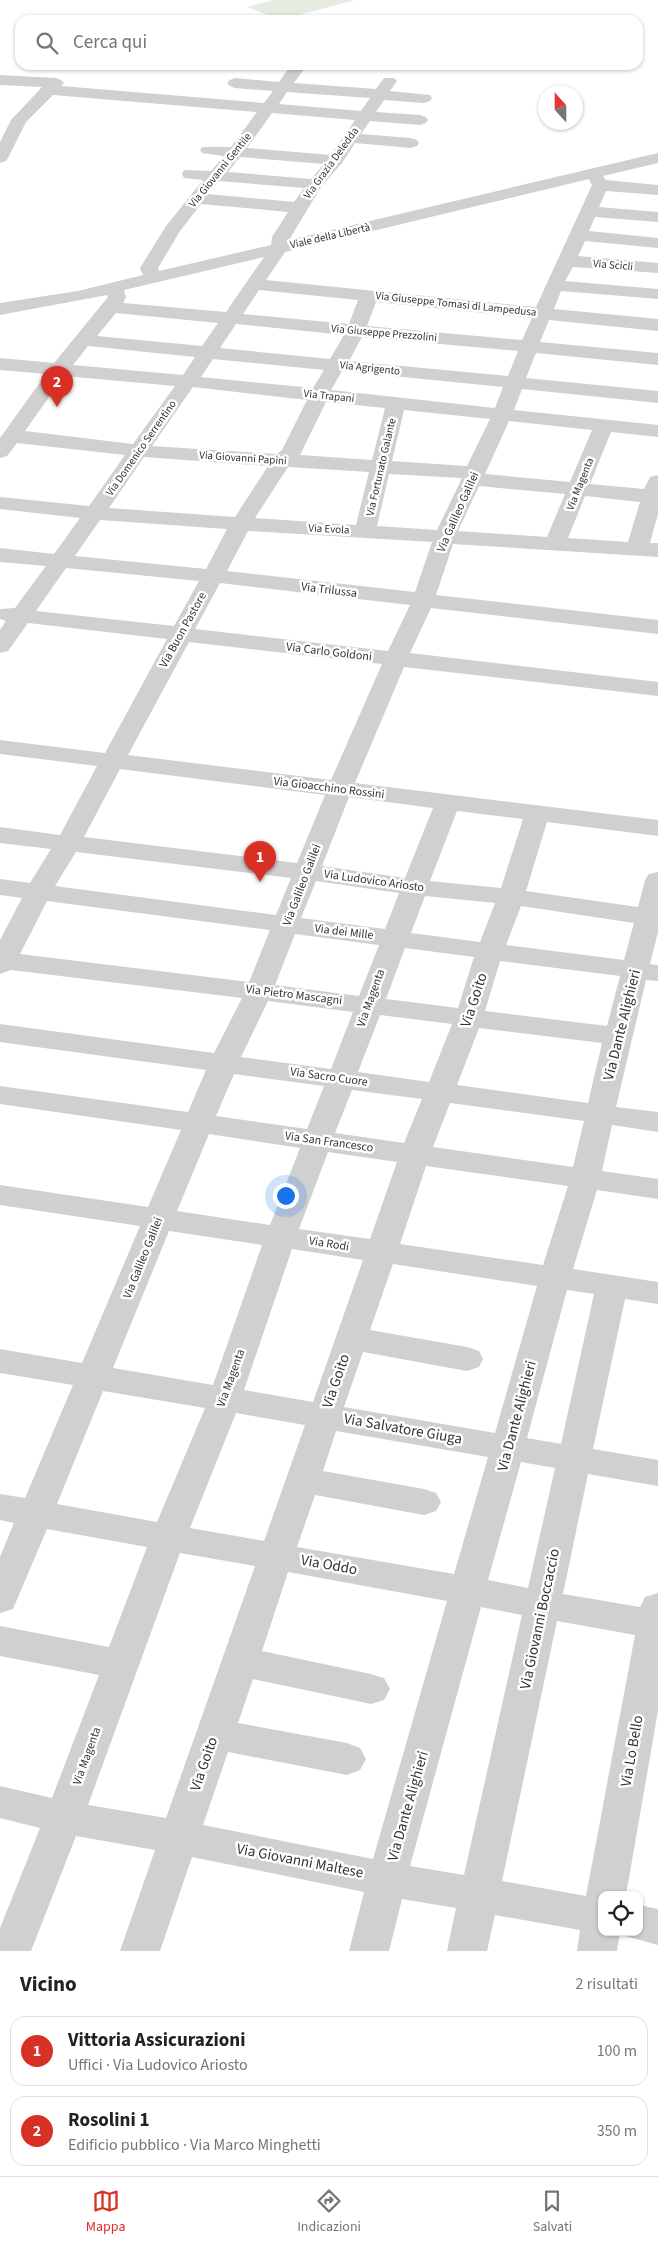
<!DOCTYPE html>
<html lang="it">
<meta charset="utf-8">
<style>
body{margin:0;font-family:"Source Sans 3",sans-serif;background:#f2f2f2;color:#222}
.controls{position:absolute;right:15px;bottom:15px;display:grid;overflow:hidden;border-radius:10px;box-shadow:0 1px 4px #0004}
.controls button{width:45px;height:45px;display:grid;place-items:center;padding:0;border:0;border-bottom:1px solid #e0e0e0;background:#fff;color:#222;font:25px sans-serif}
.compass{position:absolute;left:538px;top:85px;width:45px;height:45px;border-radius:50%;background:#fff;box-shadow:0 1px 4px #0004;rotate:339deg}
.you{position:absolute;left:285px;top:1195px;width:18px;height:18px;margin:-12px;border:4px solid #fff;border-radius:50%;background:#1a73e8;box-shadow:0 0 0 8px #1a73e833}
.badge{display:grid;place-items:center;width:32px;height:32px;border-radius:50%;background:#d93025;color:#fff;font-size:16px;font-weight:700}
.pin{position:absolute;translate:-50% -41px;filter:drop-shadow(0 1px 2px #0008)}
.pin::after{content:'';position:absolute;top:26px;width:18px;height:15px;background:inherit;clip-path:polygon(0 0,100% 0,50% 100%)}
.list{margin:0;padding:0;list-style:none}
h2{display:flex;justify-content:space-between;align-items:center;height:65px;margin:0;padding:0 20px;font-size:21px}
h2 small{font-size:16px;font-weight:400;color:#767676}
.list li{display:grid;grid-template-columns:32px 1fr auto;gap:15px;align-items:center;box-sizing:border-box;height:70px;margin:0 10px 10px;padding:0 10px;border:1px solid #e0e0e0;border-radius:15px}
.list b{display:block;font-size:19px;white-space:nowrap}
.list p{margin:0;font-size:16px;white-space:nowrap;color:#767676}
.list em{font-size:16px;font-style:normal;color:#767676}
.icon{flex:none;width:28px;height:28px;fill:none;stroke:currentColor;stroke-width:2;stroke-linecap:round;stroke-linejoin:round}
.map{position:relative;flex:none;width:658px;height:1951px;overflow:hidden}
.search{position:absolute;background:#fff;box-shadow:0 1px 4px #0004;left:15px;right:15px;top:15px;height:55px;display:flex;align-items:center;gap:12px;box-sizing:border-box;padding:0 18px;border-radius:15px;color:#767676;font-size:19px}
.sheet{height:225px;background:#fff}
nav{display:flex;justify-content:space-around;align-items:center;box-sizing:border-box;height:70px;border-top:1px solid #e0e0e0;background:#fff;font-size:14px;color:#767676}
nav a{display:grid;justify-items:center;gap:2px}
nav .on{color:#d93025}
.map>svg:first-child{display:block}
</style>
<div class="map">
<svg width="658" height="1951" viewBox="0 0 658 1951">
<rect width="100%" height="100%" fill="#fff"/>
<!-- green -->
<path fill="#e6ecdf" d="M273,0H355L280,20L247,7Z"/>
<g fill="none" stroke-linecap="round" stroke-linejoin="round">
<!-- minor -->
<path fill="#d0d0d0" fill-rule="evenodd" d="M291,65H307L294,83L376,89L384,78H394L397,81L390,91L430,95L432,98L430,101L424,103L384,100L376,112L420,115L426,117L428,120L426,123L420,125L370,121L361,134L411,138L417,140L419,143L417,146L411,148L355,143L342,163L321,187L289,240L658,153V163L603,176L606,180L658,185V195L606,191L599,207L658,212V222L595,217L589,231L658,238V248L585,241L578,256L658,263V273L573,267L565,281L658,289V299L561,291L554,309L658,319V331L549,320L540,342L658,353V365L536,353L526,378L658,391V403L522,389L514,410L658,425V437L611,432L590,484L644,489L650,477L658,475V514L650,543H658V557L453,544L436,595L658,620V634L431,608L410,653L658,682V696L404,667L355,783L658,820V836L547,822L526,891L638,907L645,880L649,874L658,872V932L650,964L658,965V981L646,980L616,1107L658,1112V1132L612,1125L602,1171L658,1179V1199L597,1190L573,1269L658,1282V1304L625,1299L593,1449L658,1460V1486L588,1474L563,1594L640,1607L645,1597L658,1593V1711L626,1895H602V1932H620L617,1951H577L580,1930L495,1915L487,1951H447L456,1908L402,1899L389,1951H349L364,1892L192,1857L160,1951H120L155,1850L76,1836L31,1951H0V1928L40,1828L0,1818V1786L52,1798L99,1675L0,1656V1626L109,1647L147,1547L47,1529L13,1609L0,1613V1557L14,1523L0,1520V1494L25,1498L73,1385L0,1373V1349L82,1363L140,1226L0,1205V1185L148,1207L181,1130L0,1104V1086L188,1112L206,1070L0,1042V1024L214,1053L242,998L11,970L0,974V940L22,898L0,895V879L30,883L51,849L0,843V827L60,835L97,766L0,754V740L105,753L167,639L28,623L8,651L0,653V630L6,621L0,619V609L15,608L46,566L0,562V548L54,554L80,518L0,509V497L89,506L125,455L17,443L7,456L0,458V438L46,374L0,370V358L54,363L108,297L107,295L0,315V303L78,291L143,275L140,268L166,226L203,180L184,178L182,174L184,170L211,171L224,156L202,153L200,150L202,147H231L257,112L53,95L26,122L8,158L6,161L0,163V142L11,120L42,87L0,85V75L56,78L61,80L64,83L61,86L264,103L273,91L235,88L230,86L227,83L230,80L235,78L279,82ZM287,92L370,98L361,111L279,104ZM272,113L355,120L331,155L247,148ZM240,157L324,164L311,179L228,172ZM589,179L592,185L536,307L266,280L285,252ZM219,181L304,188L294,202L208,194ZM201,204L288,212L272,237L271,245L159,271L158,268L180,231ZM264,257L226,312L123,303L126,297L124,290ZM259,290L358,300L349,324L243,314ZM376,302L532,318L522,340L367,326ZM116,313L218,323L202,346L97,336ZM236,324L344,335L330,359L220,348ZM362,337L518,351L508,376L349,361ZM88,346L195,357L183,375L73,365ZM213,359L324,370L313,388L201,377ZM342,371L503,387L495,408L331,390ZM64,376L175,386L133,444L25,431ZM193,387L307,400L282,450L277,454L152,446ZM326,402L385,408L372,460L300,455ZM404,410L490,419L467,466L392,461ZM509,421L592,430L570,482L485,474ZM144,457L268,466L235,517L109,508ZM288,467L369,472L356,525L255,518ZM389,474L462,478L437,530L377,526ZM479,486L565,494L547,537L458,531ZM585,496L640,502L628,542L568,538ZM100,520L227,529L206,569L75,556ZM248,531L432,542L415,592L227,571ZM66,568L199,581L174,626L36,611ZM220,583L410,605L388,651L195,629ZM189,642L382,664L331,780L128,755ZM120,769L325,795L297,863L84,837ZM349,797L433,808L405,878L322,866ZM457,811L523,819L501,888L430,881ZM76,852L291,878L276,915L55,886ZM316,881L399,893L385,929L301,918ZM425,896L495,903L480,942L411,933ZM47,901L270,930L249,982L20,954ZM521,906L634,923L624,960L506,945ZM295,934L379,945L359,996L275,985ZM405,948L474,957L458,1008L386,999ZM500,961L620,976L607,1026L485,1011ZM268,1001L353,1012L331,1069L241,1057ZM380,1015L452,1024L429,1082L358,1072ZM479,1028L602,1043L588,1103L457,1085ZM234,1074L324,1086L307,1129L216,1116ZM352,1090L422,1099L404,1143L335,1133ZM450,1103L584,1121L573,1167L433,1147ZM209,1134L300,1148L270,1225L177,1211ZM328,1152L397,1162L370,1239L299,1229ZM426,1166L568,1186L543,1265L400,1244ZM169,1231L262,1245L213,1385L113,1368ZM292,1249L363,1260L313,1402L244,1390ZM393,1264L537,1286L495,1433L344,1407L363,1352L467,1371L479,1367L483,1359L479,1351L467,1347L370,1330ZM567,1290L594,1294L561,1444L527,1438ZM103,1391L205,1408L157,1522L57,1504ZM236,1413L305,1425L264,1541L190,1528ZM336,1431L488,1457L454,1574L297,1547L315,1495L424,1515L436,1511L441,1502L436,1493L424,1489L323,1471ZM521,1462L555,1468L528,1588L488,1580ZM180,1553L255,1566L166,1818L88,1805ZM288,1572L447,1601L373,1859L203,1825L228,1752L347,1775L360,1770L366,1759L360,1748L347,1743L238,1723L253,1679L371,1704L384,1700L390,1689L384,1678L371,1674L262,1651ZM481,1607L522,1615L464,1875L410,1866ZM557,1621L635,1635L586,1896L502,1881Z
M639,1905L658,1909V1945L625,1936L623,1932H639Z"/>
</g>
<g text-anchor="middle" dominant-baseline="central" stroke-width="5" stroke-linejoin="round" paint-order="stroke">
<!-- far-street labels -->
<g font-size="11" fill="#333" stroke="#fff">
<text transform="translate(331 163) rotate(-54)">Via Grazia Deledda</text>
<text transform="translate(220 170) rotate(-51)">Via Giovanni Gentile</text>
<text transform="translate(330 236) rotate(-13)">Viale della Libertà</text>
<text transform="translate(613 265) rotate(5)">Via Scicli</text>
<text transform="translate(456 304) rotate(6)">Via Giuseppe Tomasi di Lampedusa</text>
<text transform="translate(384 333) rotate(5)">Via Giuseppe Prezzolini</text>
<text transform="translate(370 368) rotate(6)">Via Agrigento</text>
<text transform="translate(329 396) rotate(6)">Via Trapani</text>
<text transform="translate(141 448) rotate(-55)">Via Domenico Serrentino</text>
<text transform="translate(243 458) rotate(4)">Via Giovanni Papini</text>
<text transform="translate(381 467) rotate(-77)">Via Fortunato Galante</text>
<text transform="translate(580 484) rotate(-68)">Via Magenta</text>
<text transform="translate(329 529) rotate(3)">Via Evola</text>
</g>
<!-- street labels -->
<g font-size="12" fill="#333" stroke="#fff">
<text transform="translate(458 512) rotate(-66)">Via Galileo Galilei</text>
<text transform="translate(329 590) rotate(7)">Via Trilussa</text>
<text transform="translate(183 630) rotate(-61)">Via Buon Pastore</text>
<text transform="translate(329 652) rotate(7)">Via Carlo Goldoni</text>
<text transform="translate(329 788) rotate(7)">Via Gioacchino Rossini</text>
<text transform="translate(374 881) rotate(8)">Via Ludovico Ariosto</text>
<text transform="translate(302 885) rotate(-69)">Via Galileo Galilei</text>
<text transform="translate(344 932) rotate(7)">Via dei Mille</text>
<text transform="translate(294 995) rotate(7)">Via Pietro Mascagni</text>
<text transform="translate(371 998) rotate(-70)">Via Magenta</text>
<text transform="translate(329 1077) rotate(8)">Via Sacro Cuore</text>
<text transform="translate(329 1142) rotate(8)">Via San Francesco</text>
<text transform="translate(329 1244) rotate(9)">Via Rodi</text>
<text transform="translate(143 1258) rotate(-68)">Via Galileo Galilei</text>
<text transform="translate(231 1378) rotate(-70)">Via Magenta</text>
<text transform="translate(87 1756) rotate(-70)">Via Magenta</text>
</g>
<!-- near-street labels -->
<g font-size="15" fill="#333" stroke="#fff">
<text transform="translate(474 1000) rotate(-72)">Via Goito</text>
<text transform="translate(622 1025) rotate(-76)">Via Dante Alighieri</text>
<text transform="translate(336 1381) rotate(-71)">Via Goito</text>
<text transform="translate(517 1416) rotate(-75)">Via Dante Alighieri</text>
<text transform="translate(403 1429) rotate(10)">Via Salvatore Giuga</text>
<text transform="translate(329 1565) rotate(10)">Via Oddo</text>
<text transform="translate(540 1619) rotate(-78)">Via Giovanni Boccaccio</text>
<text transform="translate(632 1751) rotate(-80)">Via Lo Bello</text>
<text transform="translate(204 1764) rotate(-71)">Via Goito</text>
<text transform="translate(408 1806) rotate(-74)">Via Dante Alighieri</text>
<text transform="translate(300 1861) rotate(11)">Via Giovanni Maltese</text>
</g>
</g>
</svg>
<div class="controls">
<button><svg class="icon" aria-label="locate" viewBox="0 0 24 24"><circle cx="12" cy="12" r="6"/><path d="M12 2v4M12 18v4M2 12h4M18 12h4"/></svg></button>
</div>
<svg class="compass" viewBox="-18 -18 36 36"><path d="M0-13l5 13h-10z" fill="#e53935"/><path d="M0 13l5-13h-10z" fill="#767676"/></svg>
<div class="you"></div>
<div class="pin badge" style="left:260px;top:882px">1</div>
<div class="pin badge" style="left:57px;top:407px">2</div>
<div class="search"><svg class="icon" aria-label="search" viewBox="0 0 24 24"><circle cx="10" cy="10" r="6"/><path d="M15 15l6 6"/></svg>Cerca qui</div>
</div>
<section class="sheet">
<h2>Vicino<small>2 risultati</small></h2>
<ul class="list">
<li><span class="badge">1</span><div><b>Vittoria Assicurazioni</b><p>Uffici · Via Ludovico Ariosto</p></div><em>100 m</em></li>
<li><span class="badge">2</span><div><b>Rosolini 1</b><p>Edificio pubblico · Via Marco Minghetti</p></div><em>350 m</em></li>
</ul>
</section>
<nav>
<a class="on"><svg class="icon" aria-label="map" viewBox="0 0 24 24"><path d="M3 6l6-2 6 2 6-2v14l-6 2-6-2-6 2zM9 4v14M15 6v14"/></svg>Mappa</a>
<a><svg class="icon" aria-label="directions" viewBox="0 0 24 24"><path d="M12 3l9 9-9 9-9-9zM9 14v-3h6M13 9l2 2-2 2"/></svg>Indicazioni</a>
<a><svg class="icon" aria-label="saved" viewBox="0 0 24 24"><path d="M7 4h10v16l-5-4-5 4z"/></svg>Salvati</a>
</nav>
